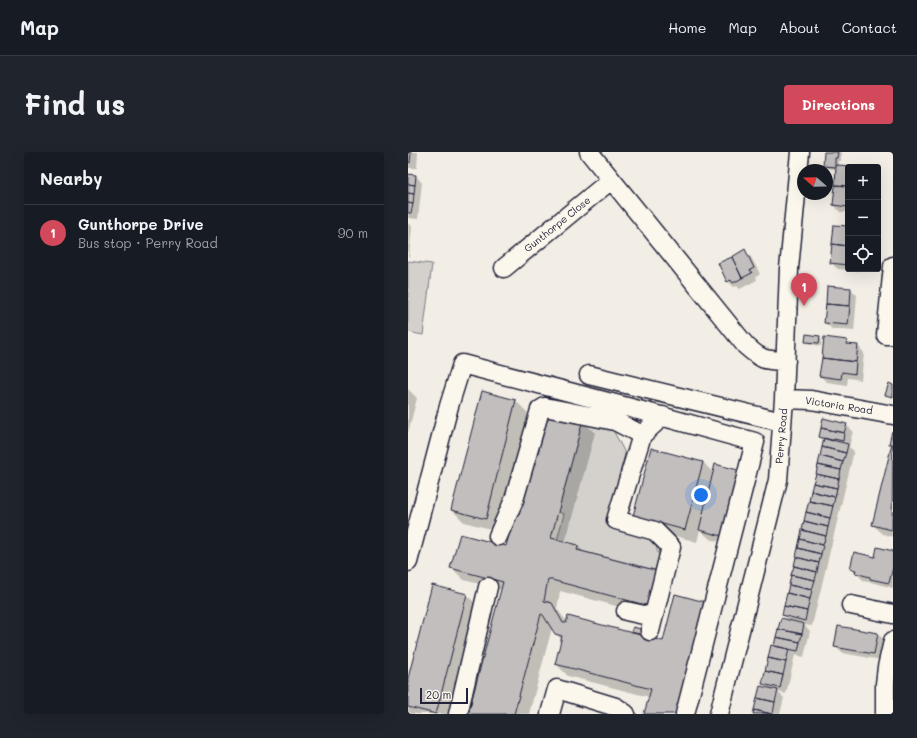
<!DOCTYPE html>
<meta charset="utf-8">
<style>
body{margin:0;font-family:Mali,sans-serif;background:#20242c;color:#f1f3f6}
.controls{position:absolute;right:12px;top:12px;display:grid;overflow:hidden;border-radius:4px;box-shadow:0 4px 16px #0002}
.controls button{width:36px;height:36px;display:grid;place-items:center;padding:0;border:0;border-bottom:1px solid #363941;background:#171b24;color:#f1f3f6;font:20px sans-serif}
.compass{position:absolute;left:389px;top:12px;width:36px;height:36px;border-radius:50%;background:#171b24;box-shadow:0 4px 16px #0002;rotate:290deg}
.scale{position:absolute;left:12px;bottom:10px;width:48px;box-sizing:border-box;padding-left:4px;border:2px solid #22223b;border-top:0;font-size:11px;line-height:14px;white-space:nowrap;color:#22223b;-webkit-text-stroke:3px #fbf7ec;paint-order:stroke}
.you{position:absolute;left:293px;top:343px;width:14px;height:14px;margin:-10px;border:3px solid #fff;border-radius:50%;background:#1a73e8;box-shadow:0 0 0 6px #1a73e833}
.badge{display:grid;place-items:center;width:26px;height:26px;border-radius:50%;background:#d1495b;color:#fff;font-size:13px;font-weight:700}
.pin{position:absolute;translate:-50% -33px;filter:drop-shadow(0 1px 2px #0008)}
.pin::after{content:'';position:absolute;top:21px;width:14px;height:12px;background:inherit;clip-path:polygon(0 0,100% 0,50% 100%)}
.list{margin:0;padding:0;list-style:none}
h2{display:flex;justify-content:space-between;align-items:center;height:52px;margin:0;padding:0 16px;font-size:17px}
h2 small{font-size:13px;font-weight:400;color:#9ea1a6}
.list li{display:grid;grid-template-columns:26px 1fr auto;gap:12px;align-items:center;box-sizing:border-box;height:56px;padding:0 16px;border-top:1px solid #363941}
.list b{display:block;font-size:15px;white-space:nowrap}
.list p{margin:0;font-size:13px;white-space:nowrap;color:#9ea1a6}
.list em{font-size:13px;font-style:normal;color:#9ea1a6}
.icon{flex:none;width:22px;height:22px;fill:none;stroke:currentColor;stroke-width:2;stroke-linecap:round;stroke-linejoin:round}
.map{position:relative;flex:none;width:485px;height:562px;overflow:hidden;border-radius:4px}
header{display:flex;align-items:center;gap:24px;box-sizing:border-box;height:56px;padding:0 20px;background:#171b24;border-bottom:1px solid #363941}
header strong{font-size:19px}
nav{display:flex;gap:22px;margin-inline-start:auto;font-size:14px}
.intro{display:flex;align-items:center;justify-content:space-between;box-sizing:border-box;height:96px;padding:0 24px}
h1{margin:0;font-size:28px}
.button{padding:10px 18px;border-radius:4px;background:#d1495b;color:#fff;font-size:14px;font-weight:700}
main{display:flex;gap:24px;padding:0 24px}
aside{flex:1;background:#171b24;border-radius:4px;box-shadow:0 4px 16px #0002}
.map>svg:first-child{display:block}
</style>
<header>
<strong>Map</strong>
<nav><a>Home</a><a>Map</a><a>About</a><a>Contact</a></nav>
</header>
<div class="intro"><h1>Find us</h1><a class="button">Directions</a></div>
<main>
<aside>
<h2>Nearby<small></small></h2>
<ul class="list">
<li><span class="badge">1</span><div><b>Gunthorpe Drive</b><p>Bus stop · Perry Road</p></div><em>90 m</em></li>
</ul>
</aside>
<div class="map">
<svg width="485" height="562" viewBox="0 0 485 562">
<rect width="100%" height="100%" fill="#f2eee5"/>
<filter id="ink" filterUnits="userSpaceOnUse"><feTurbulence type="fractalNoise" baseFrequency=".025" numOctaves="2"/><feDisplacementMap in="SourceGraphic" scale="8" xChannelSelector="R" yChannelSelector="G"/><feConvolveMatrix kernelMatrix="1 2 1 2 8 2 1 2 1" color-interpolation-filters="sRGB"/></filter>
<g filter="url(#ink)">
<!-- green -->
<path fill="#d4d1cc" stroke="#7b7a84" d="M0,109L24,112L15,183L0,180Z
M174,270L205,278L217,301L199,373L245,385L251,404L247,418L169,398L170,393L149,388L156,362L150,360Z"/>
<!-- shadow -->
<path fill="#0003" d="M0,0H10L9,16H0Z
M417,0H433L432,9H430V14L445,15H440V60H432L426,53L429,17L419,16L416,13Z
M0,23L8,24L14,31L10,67L0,66Z
M0,71L4,75L1,105H0Z
M440,75V117H452L451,119L430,117L423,111Z
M337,99L343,105L352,122L348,125L349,128L332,137L329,134L326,135L320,129Z
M443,137L449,143L446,179L424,177L417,171Z
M411,185L414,188L413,194L402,192L399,189Z
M438,189L443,194H450L456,201L453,228L440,226L439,233L419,230L412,224Z
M0,237L9,246L0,281Z
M75,241L108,249L120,261L90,379L56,370L44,358Z
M174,269L187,281L157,391L170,394L176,400L250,420L253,466L152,439L149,457L159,470L224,482L226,476L237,479L283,562H237L241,545L160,524L148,512L154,488L148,482L144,476L121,562H61L94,438L56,428L44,416L99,395L110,366Z
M438,273L445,279L441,295L446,299L404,474L396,473L402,479L396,505L387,503L378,542L370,540L376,546L372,562H346L352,535L361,537L355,531L367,495L381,469L375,463L416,289L412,285Z
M485,281V385L475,382L465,373L484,294L482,292Z
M295,310L306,322L329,319L339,329L323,393L302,387L292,378L289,390L239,376Z
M485,400V436L455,428L443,416Z
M59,443L71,455L43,562H3L0,559V530Z
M431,475L470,482L476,488L473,508L434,501L427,494Z"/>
<!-- building -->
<path fill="#c2bebe" stroke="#22223b" d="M0,0H3L2,11L0,10Z
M416,0H430L429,6H427V15L415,14Z
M428,13L445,14L440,15V34L427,33Z
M0,22L8,23L7,33L0,32Z
M0,32L7,33L6,42L0,41Z
M427,33L440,34V55L425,53Z
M0,41L6,42L5,52L0,51Z
M0,51L5,52L3,61H0Z
M426,73L440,74V94L424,92Z
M424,92L440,94V113L422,111Z
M337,97L346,116L342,118L344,121L334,126L324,105Z
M324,105L334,126L325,131L323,128L319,130L310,111Z
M419,134L443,136L442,154L418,152Z
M418,152L442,154L440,173L416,171Z
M398,182L412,184L411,191L397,190Z
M416,185L439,188L438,192L450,193L448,210L414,206Z
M414,206L448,210L447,222L434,220L433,227L411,224Z
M481,231L485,233V245L477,243Z
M74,239L108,248L78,367L43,358Z
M138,258L175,268L143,386L170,393L169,398L250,419L241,454L140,427L136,449L144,451L155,471H158L160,464L255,489L267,442L297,450L268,562H236L243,537L147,512L154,484L147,482L135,463L133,462L106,562H60L95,430L42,416L52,382L98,394L106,364L110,365Z
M415,266L439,272L436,281L413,276Z
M413,276L436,281L435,289L426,287L425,289L411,285Z
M484,279L485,280L484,378L464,373L484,292H481Z
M416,286L440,292L438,301L414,295Z
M414,295L438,301L435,310L412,304Z
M243,296L295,310L277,378L225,364Z
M412,304L435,310L433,318L410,313Z
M307,312L330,318L314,384L291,378Z
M410,313L433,318L431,327L408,322Z
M408,322L431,327L429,336L405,331Z
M405,331L429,336L427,345L403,339Z
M403,339L427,345L425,354L401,349Z
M401,349L425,354L422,366L398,360Z
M398,360L422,366L420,375L396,369Z
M396,369L420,375L418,384L394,378Z
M394,378L418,384L415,393L392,387Z
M392,387L415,393L413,402L390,396Z
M469,395L485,399V415L481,431L462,427V425L447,421L448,418L442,417L446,400L467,405Z
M390,396L413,402L411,411L388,405Z
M388,405L411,411L409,420L386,414Z
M386,414L409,420L407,428L383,423Z
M383,423L407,428L404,438L381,433Z
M24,433L59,442L28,562L0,555V526Z
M381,433L404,438L402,447L379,441Z
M379,441L402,447L399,459L376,454Z
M376,454L399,459L397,469L374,463Z
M373,466L396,472L394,482L370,477Z
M430,474L470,481L466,502L426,495Z
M225,475L237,478L236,483L223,480Z
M370,477L394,482L392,490L368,485Z
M368,485L392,490L390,499L366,494Z
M363,493L381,497L378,510L360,506Z
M360,506L378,510L375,523L357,519Z
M357,519L375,523L372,536L354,532Z
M352,534L370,538L367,550L349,546Z
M349,546L367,550L365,562L346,558Z
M346,558L363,562H345Z"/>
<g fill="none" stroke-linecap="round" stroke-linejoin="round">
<!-- minor casing -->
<g stroke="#22223b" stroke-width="21">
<path id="minor" d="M181,0L338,194C355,209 356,208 378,209
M485,114L478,183H485
M96,116L203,28
M181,223L374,270
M376,247L403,248L485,263
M90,384L106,348L132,258L137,255L207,269L234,283
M0,410L41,254L54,212L238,260L347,290L277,562
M443,453L485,462
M218,459L245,465
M242,479L263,395L247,379L208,368L234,283L255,264
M50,562L80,435
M142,562L149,537L208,555L218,562
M311,562L370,328L376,247L381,117L392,0
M477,562V532L479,515L485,489"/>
</g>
<!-- minor -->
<use href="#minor" stroke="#fbf7ec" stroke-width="18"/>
</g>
</g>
<g text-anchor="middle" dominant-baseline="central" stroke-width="3.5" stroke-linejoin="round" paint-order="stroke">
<!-- street labels -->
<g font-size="10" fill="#22223b" stroke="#fbf7ec">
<text transform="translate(149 72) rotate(-39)">Gunthorpe Close</text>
<text transform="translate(431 253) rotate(9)">Victoria Road</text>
<text transform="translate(373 284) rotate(-85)">Perry Road</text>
</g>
</g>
</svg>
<div class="controls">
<button>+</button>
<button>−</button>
<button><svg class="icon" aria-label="locate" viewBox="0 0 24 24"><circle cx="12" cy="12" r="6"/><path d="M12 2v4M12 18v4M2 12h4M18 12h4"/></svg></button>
</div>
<svg class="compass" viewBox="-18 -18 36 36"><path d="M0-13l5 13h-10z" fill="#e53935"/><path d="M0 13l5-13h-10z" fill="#9ea1a6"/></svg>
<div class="scale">20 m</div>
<div class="you"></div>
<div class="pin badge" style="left:396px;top:154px">1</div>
</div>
</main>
